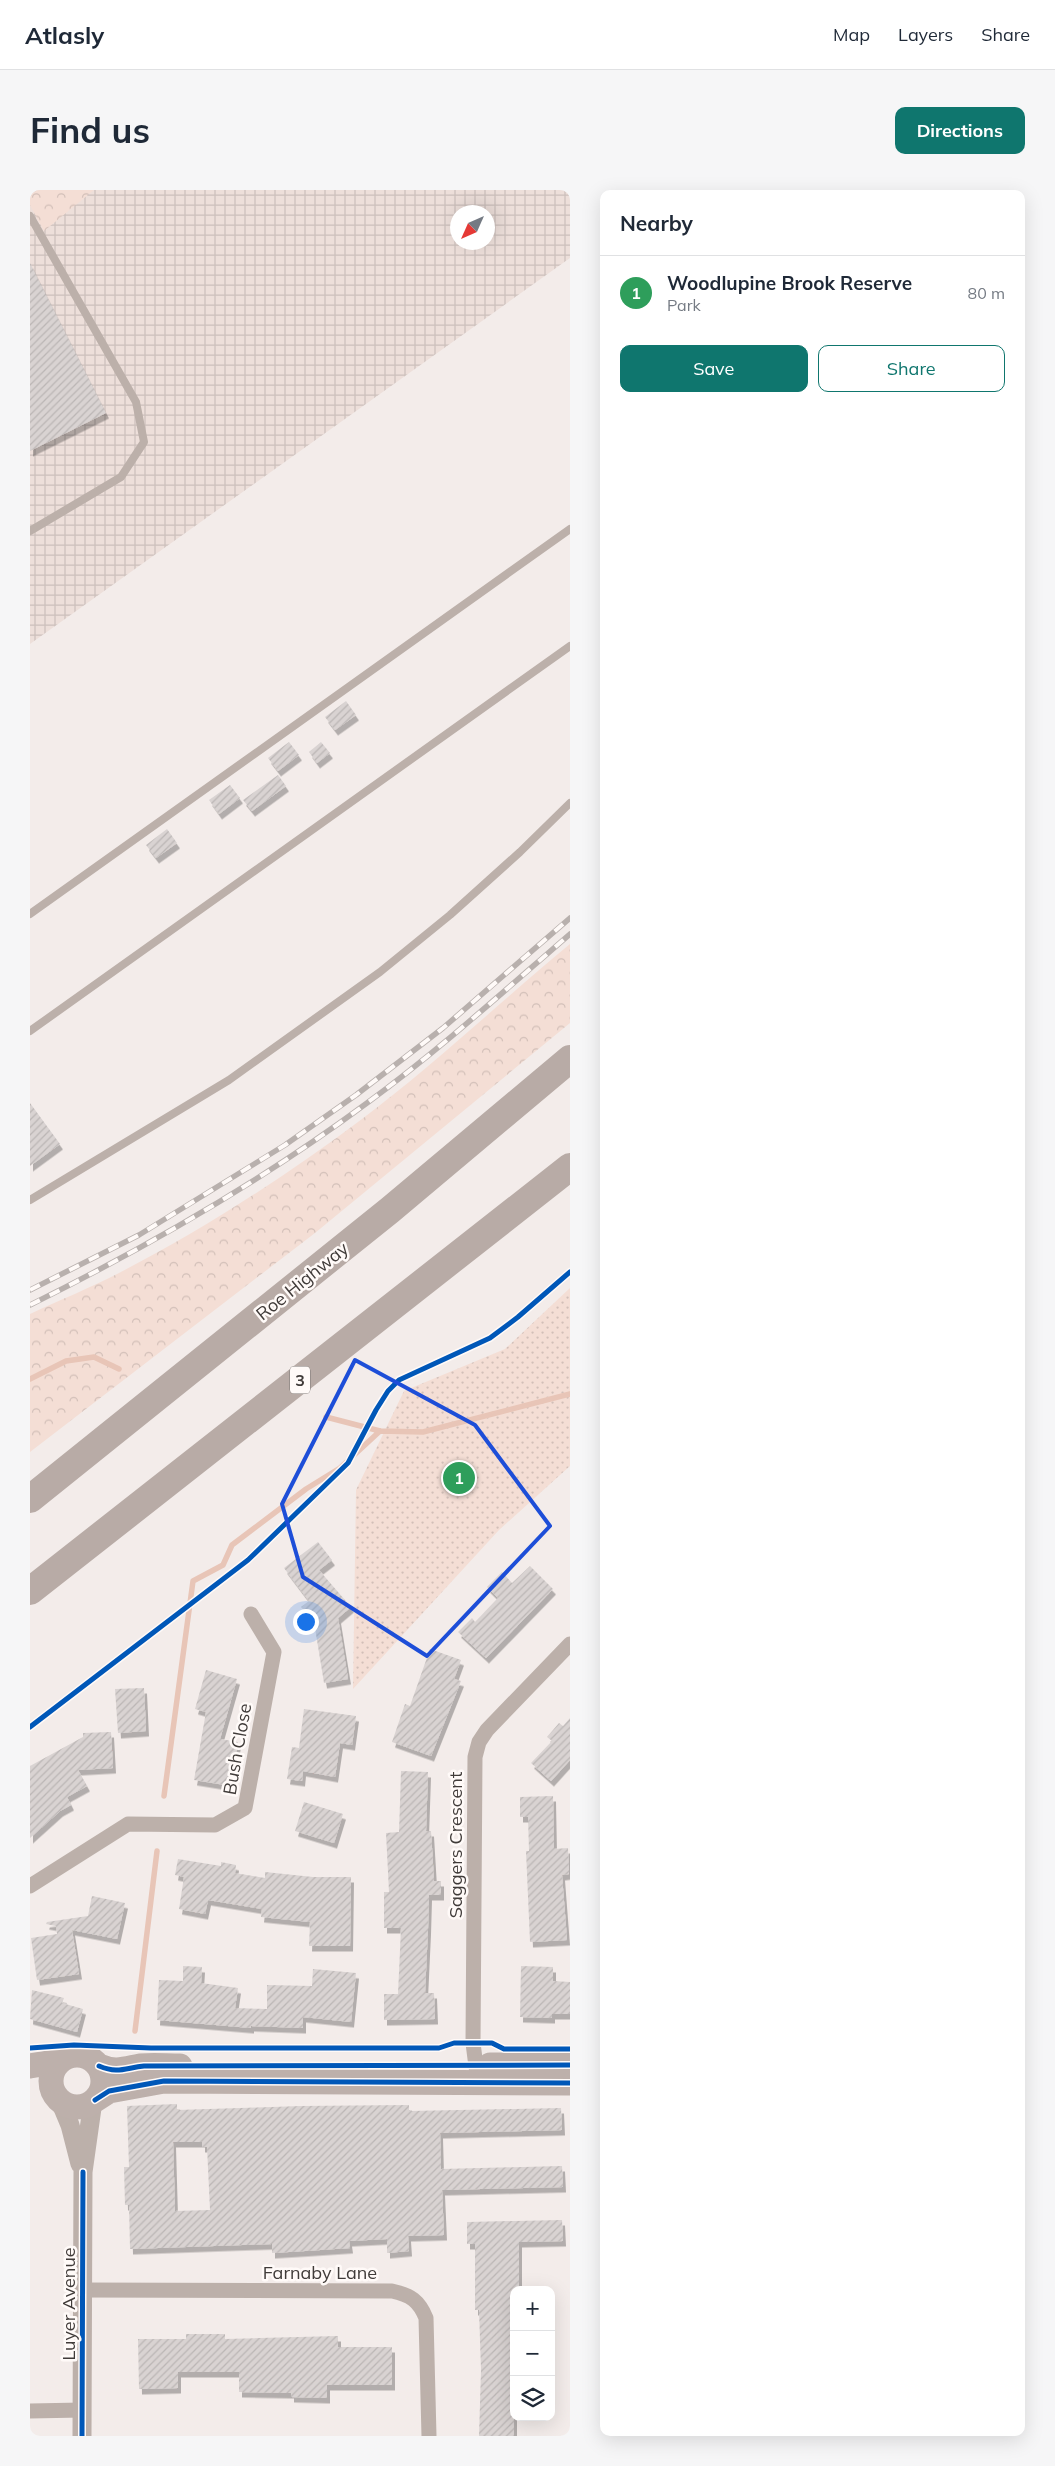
<!DOCTYPE html>
<meta charset="utf-8">
<style>
body{margin:0;font-family:Mulish,sans-serif;background:#f6f6f7;color:#1f2937}
.controls{position:absolute;right:15px;bottom:15px;display:grid;overflow:hidden;border-radius:10px;box-shadow:0 5px 20px #0002}
.controls button{width:45px;height:45px;display:grid;place-items:center;padding:0;border:0;border-bottom:1px solid #e0e1e3;background:#fff;color:#1f2937;font:25px sans-serif}
.compass{position:absolute;left:420px;top:15px;width:45px;height:45px;border-radius:50%;background:#fff;box-shadow:0 5px 20px #0002;rotate:225deg}
.you{position:absolute;left:275px;top:1431px;width:18px;height:18px;margin:-12px;border:4px solid #fff;border-radius:50%;background:#1a73e8;box-shadow:0 0 0 8px #1a73e833}
.badge{display:grid;place-items:center;width:32px;height:32px;border-radius:50%;background:#0f766e;color:#fff;font-size:16px;font-weight:700}
.pin{position:absolute;translate:-50% -50%;border:2px solid #fff;box-shadow:0 1px 5px #0006}
.list{margin:0;padding:0;list-style:none}
h2{display:flex;justify-content:space-between;align-items:center;height:65px;margin:0;padding:0 20px;font-size:21px}
h2 small{font-size:16px;font-weight:400;color:#747a83}
.list li{display:grid;grid-template-columns:32px 1fr auto;gap:15px;align-items:center;box-sizing:border-box;height:75px;padding:0 20px;border-top:1px solid #e0e1e3}
.list b{display:block;font-size:19px;white-space:nowrap}
.list p{margin:0;font-size:16px;white-space:nowrap;color:#747a83}
.list em{font-size:16px;font-style:normal;color:#747a83}
.actions{display:flex;gap:10px;padding:15px 20px}
.actions a{flex:1;padding:11px 0;border:1px solid #0f766e;border-radius:10px;text-align:center;font-size:18px;color:#0f766e}
.actions .main{background:#0f766e;color:#fff}
.icon{flex:none;width:28px;height:28px;fill:none;stroke:currentColor;stroke-width:2;stroke-linecap:round;stroke-linejoin:round}
.map{position:relative;flex:none;width:540px;height:2246px;overflow:hidden;border-radius:10px}
header{display:flex;align-items:center;gap:30px;box-sizing:border-box;height:70px;padding:0 25px;background:#fff;border-bottom:1px solid #e0e1e3}
header strong{font-size:24px}
nav{display:flex;gap:28px;margin-inline-start:auto;font-size:18px}
.intro{display:flex;align-items:center;justify-content:space-between;box-sizing:border-box;height:120px;padding:0 30px}
h1{margin:0;font-size:35px}
.button{padding:12px 22px;border-radius:10px;background:#0f766e;color:#fff;font-size:18px;font-weight:700}
main{display:flex;gap:30px;padding:0 30px}
aside{flex:1;background:#fff;border-radius:10px;box-shadow:0 5px 20px #0002}
.map>svg:first-child{display:block}
</style>
<header>
<strong>Atlasly</strong>
<nav><a>Map</a><a>Layers</a><a>Share</a></nav>
</header>
<div class="intro"><h1>Find us</h1><a class="button">Directions</a></div>
<main>
<div class="map">
<svg width="540" height="2246" viewBox="0 0 540 2246">
<defs>
<pattern id="industrial-grid" width="8" height="8" patternUnits="userSpaceOnUse" patternTransform="scale(1.25)"><rect width="8" height="8" fill="#eddfda"/><path d="M0 4h8M4 0v8" fill="none" stroke="#ccc0bc"/></pattern>
<pattern id="forest-crowns" width="20" height="18" patternUnits="userSpaceOnUse" patternTransform="scale(1.25)"><rect width="20" height="18" fill="#f4ded5"/><path d="M2 6a3 3 0 1 1 6 0M12 15a3 3 0 1 1 6 0" fill="none" stroke="#d2bfb8"/></pattern>
<pattern id="park-dots" width="8" height="8" patternUnits="userSpaceOnUse" patternTransform="scale(1.25)"><rect width="8" height="8" fill="#f4ded5"/><path d="M2 2h.1M6 6h.1" fill="none" stroke="#d2bfb8" stroke-width="1.8" stroke-linecap="round"/></pattern>
<pattern id="building-hatch" width="6" height="6" patternUnits="userSpaceOnUse" patternTransform="scale(1.25)"><rect width="6" height="6" fill="#d9d3d2"/><path d="M-1 1l2-2M0 6l6-6M5 7l2-2" fill="none" stroke="#bbb6b5"/></pattern>
<filter id="shadow"><feDropShadow dx="3" dy="5.5" stdDeviation="0" flood-color="#0004"/></filter>
</defs>
<rect width="100%" height="100%" fill="#f3ecea"/>
<!-- industrial -->
<path fill="url(#industrial-grid)" fill-rule="evenodd" d="M0,0H540V68L0,454ZM428,22H458V52H428Z"/>
<!-- forest -->
<path fill="url(#forest-crowns)" d="M0,0H64L14,41L0,15Z
M540,754V833L285,1043L0,1262V1124C30,1110 60,1098 89,1083C174,1039 256,986 332,929C404,875 470,812 540,754Z"/>
<!-- park -->
<path fill="url(#park-dots)" d="M540,1098V1276L469,1340L323,1499L326,1300L374,1201L475,1159Z"/>
<g fill="none" stroke-linecap="round" stroke-linejoin="round">
<!-- stream -->
<path stroke="#e8c5b7" stroke-width="5.5" d="M0,1189L36,1171L64,1167L89,1179
M296,1227L350,1241L393,1242L540,1204
M134,1606L163,1391L193,1375L202,1355L276,1299L310,1278L350,1241
M105,1841L127,1661"/>
</g>
<!-- building -->
<path fill="url(#building-hatch)" fill-rule="evenodd" filter="url(#shadow)" d="M0,73L76,223L0,261Z
M316,511L326,525L305,540L295,527Z
M259,552L269,565L248,581L238,568Z
M291,552L300,563L287,573L279,562Z
M248,585L256,596L222,621L213,610Z
M200,595L210,608L189,624L179,610Z
M137,639L147,653L126,668L116,655Z
M0,913L30,954L0,976Z
M288,1352L302,1370L289,1380L321,1417L308,1428L318,1489L294,1493L284,1432L271,1417L279,1411L254,1378Z
M500,1376L523,1399L456,1468L428,1442L442,1428L445,1432L468,1408L457,1397L472,1382L482,1393Z
M400,1459L431,1470L424,1489L431,1491L401,1566L362,1552L375,1514L380,1516Z
M176,1480L207,1489L190,1549L208,1552L201,1596L164,1590L176,1522L165,1519Z
M114,1498L116,1541L88,1543L85,1499Z
M274,1519L326,1526L322,1555L310,1553L305,1587L273,1581L272,1591L257,1589L262,1557L269,1558Z
M540,1528V1570L521,1591L501,1573L522,1551L517,1547L529,1533L533,1536Z
M81,1542L83,1578L48,1580L57,1596L37,1607L41,1615L30,1621L0,1648V1576L53,1547V1543Z
M371,1581L398,1582L396,1641H401L404,1691H411V1705H399L398,1739L395,1803H404L405,1829L354,1830V1804H368L371,1738H354V1702H359L356,1643L369,1642Z
M523,1606L524,1659L538,1658L539,1684L532,1685L537,1750L500,1752L496,1661H499L498,1627H490V1607Z
M274,1612L313,1624L304,1653L265,1641Z
M148,1669L191,1676V1672L206,1675L205,1683L235,1688V1682L283,1687H321L320,1756H279L280,1732L231,1727L232,1719L178,1710L175,1724L149,1719L154,1687L145,1685Z
M62,1706L95,1713L87,1749L42,1740L49,1784L7,1790L1,1748L27,1744L26,1736L16,1734L17,1732L58,1726Z
M153,1776L172,1777L171,1793L208,1798L205,1818L237,1819V1795L282,1796L283,1779L326,1783L321,1832L273,1827V1838L221,1836V1838L127,1830L129,1790L153,1791Z
M491,1776L523,1777V1791L540,1792V1824H522V1828L490,1827Z
M2,1800L34,1808L32,1813L53,1819L47,1842L0,1829Z
M147,1914V1920L271,1916L379,1915V1921L531,1918L532,1940L410,1943L411,1979L532,1976L533,1997L412,2000L414,2045L378,2046L379,2061L357,2063V2049L319,2051L320,2058L275,2061L242,2063V2054L100,2059L99,2015H95L94,1977H99L97,1916ZM143,1952H172V1957H177L180,2020L145,2021Z
M532,2030L533,2051L489,2052V2100H484V2246H449L451,2180L449,2120H445V2054H437V2032Z
M156,2144H195V2149L308,2146V2157H362V2195H297V2208L261,2207V2203L209,2202V2182H148V2198L109,2199L108,2149H156Z"/>
<g fill="none" stroke-linecap="round" stroke-linejoin="round">
<!-- service -->
<path stroke="#bcb0aa" stroke-width="8" d="M0,26L106,212L114,252L91,287L0,341
M0,724L540,339
M0,841L540,456
M0,1010L199,890L350,782L420,725L490,662L540,613"/>
<!-- minor -->
<path stroke="#bcb0aa" stroke-width="15" d="M0,1696L98,1634L185,1635L215,1618L244,1462L221,1424
M448,1892L443,1853L445,1567L449,1552L457,1540L540,1454
M52,2100L362,2101C381,2105 389,2111 396,2128L399,2246
M0,2221L52,2220"/>
<!-- tertiary -->
<path stroke="#bcb0aa" stroke-width="19" d="M30,1911L40,1935L50,1974
M52,2246L53,1982L63,1911"/>
<!-- primary -->
<path stroke="#bdb0ab" stroke-width="25" d="M21 1891a26 26 0 1 1 52 0a26 26 0 1 1-52 0Z
M460,1875H540
M0,1876L30,1871
M69,1876C85,1883 94,1879 110,1876C123,1875 137,1876 150,1876
M65,1910L79,1901L134,1891L540,1893"/>
<!-- motorway -->
<path stroke="#b8aba6" stroke-width="28" d="M0,1309L360,1020L540,869
M0,1401L540,977"/>
<!-- rail casing -->
<g stroke="#b8b0ad" stroke-width="5.5">
<path id="rail" d="M0,1100L109,1045L255,955L326,905L413,838L540,728
M0,1115C117,1057 232,991 337,913C408,861 473,802 540,744"/>
</g>
<!-- rail -->
<use href="#rail" stroke="#fffaf8" stroke-width="4" stroke-dasharray="11" stroke-linecap="butt"/>
<!-- cycleway casing -->
<g stroke="#fffaf8" stroke-width="8">
<path id="cycleway" d="M0,1537L218,1370L318,1273L346,1220L358,1201L369,1190L460,1148L488,1127L540,1082
M0,1858L44,1855L121,1858H409L424,1853H462L474,1859H540
M69,1876C88,1884 95,1878 114,1876L540,1875
M65,1910L79,1901L134,1891L540,1893
M52,2246L53,1982"/>
</g>
<!-- cycleway -->
<use href="#cycleway" stroke="#0057b8" stroke-width="5"/>
</g>
<!-- marked area -->
<path fill="none" stroke="#1d4ed8" stroke-width="4" stroke-linejoin="round" d="M325,1170L445,1235L520,1336L397,1466L273,1387L252,1314Z"/>
<g text-anchor="middle" dominant-baseline="central" stroke-width="5" stroke-linejoin="round" paint-order="stroke">
<!-- shield labels -->
<rect fill="#fffaf8" stroke="#797472" stroke-width="1" x="260" y="1176.5" width="20" height="27" rx="4"/>
<g font-size="16" font-weight="bold" fill="#403b39">
<text x="270" y="1190">3</text>
</g>
<!-- street labels -->
<g font-size="18" fill="#403b39" stroke="#fffaf8">
<text transform="translate(272 1091) rotate(-39)">Roe Highway</text>
<text transform="translate(207 1559) rotate(-80)">Bush Close</text>
<text transform="translate(425 1655) rotate(-90)">Saggers Crescent</text>
<text x="290" y="2082">Farnaby Lane</text>
<text transform="translate(38 2114) rotate(-90)">Luyer Avenue</text>
</g>
</g>
</svg>
<div class="controls">
<button>+</button>
<button>−</button>
<button><svg class="icon" aria-label="layers" viewBox="0 0 24 24"><path d="M12 4l9 5-9 5-9-5zM3 14l9 5 9-5"/></svg></button>
</div>
<svg class="compass" viewBox="-18 -18 36 36"><path d="M0-13l5 13h-10z" fill="#e53935"/><path d="M0 13l5-13h-10z" fill="#747a83"/></svg>
<div class="you"></div>
<div class="pin badge" style="left:429px;top:1288px;background:#2e9e5b">1</div>
</div>
<aside>
<h2>Nearby<small></small></h2>
<ul class="list">
<li><span class="badge" style="background:#2e9e5b">1</span><div><b>Woodlupine Brook Reserve</b><p>Park</p></div><em>80 m</em></li>
</ul>
<div class="actions"><a class="main">Save</a><a>Share</a></div>
</aside>
</main>
